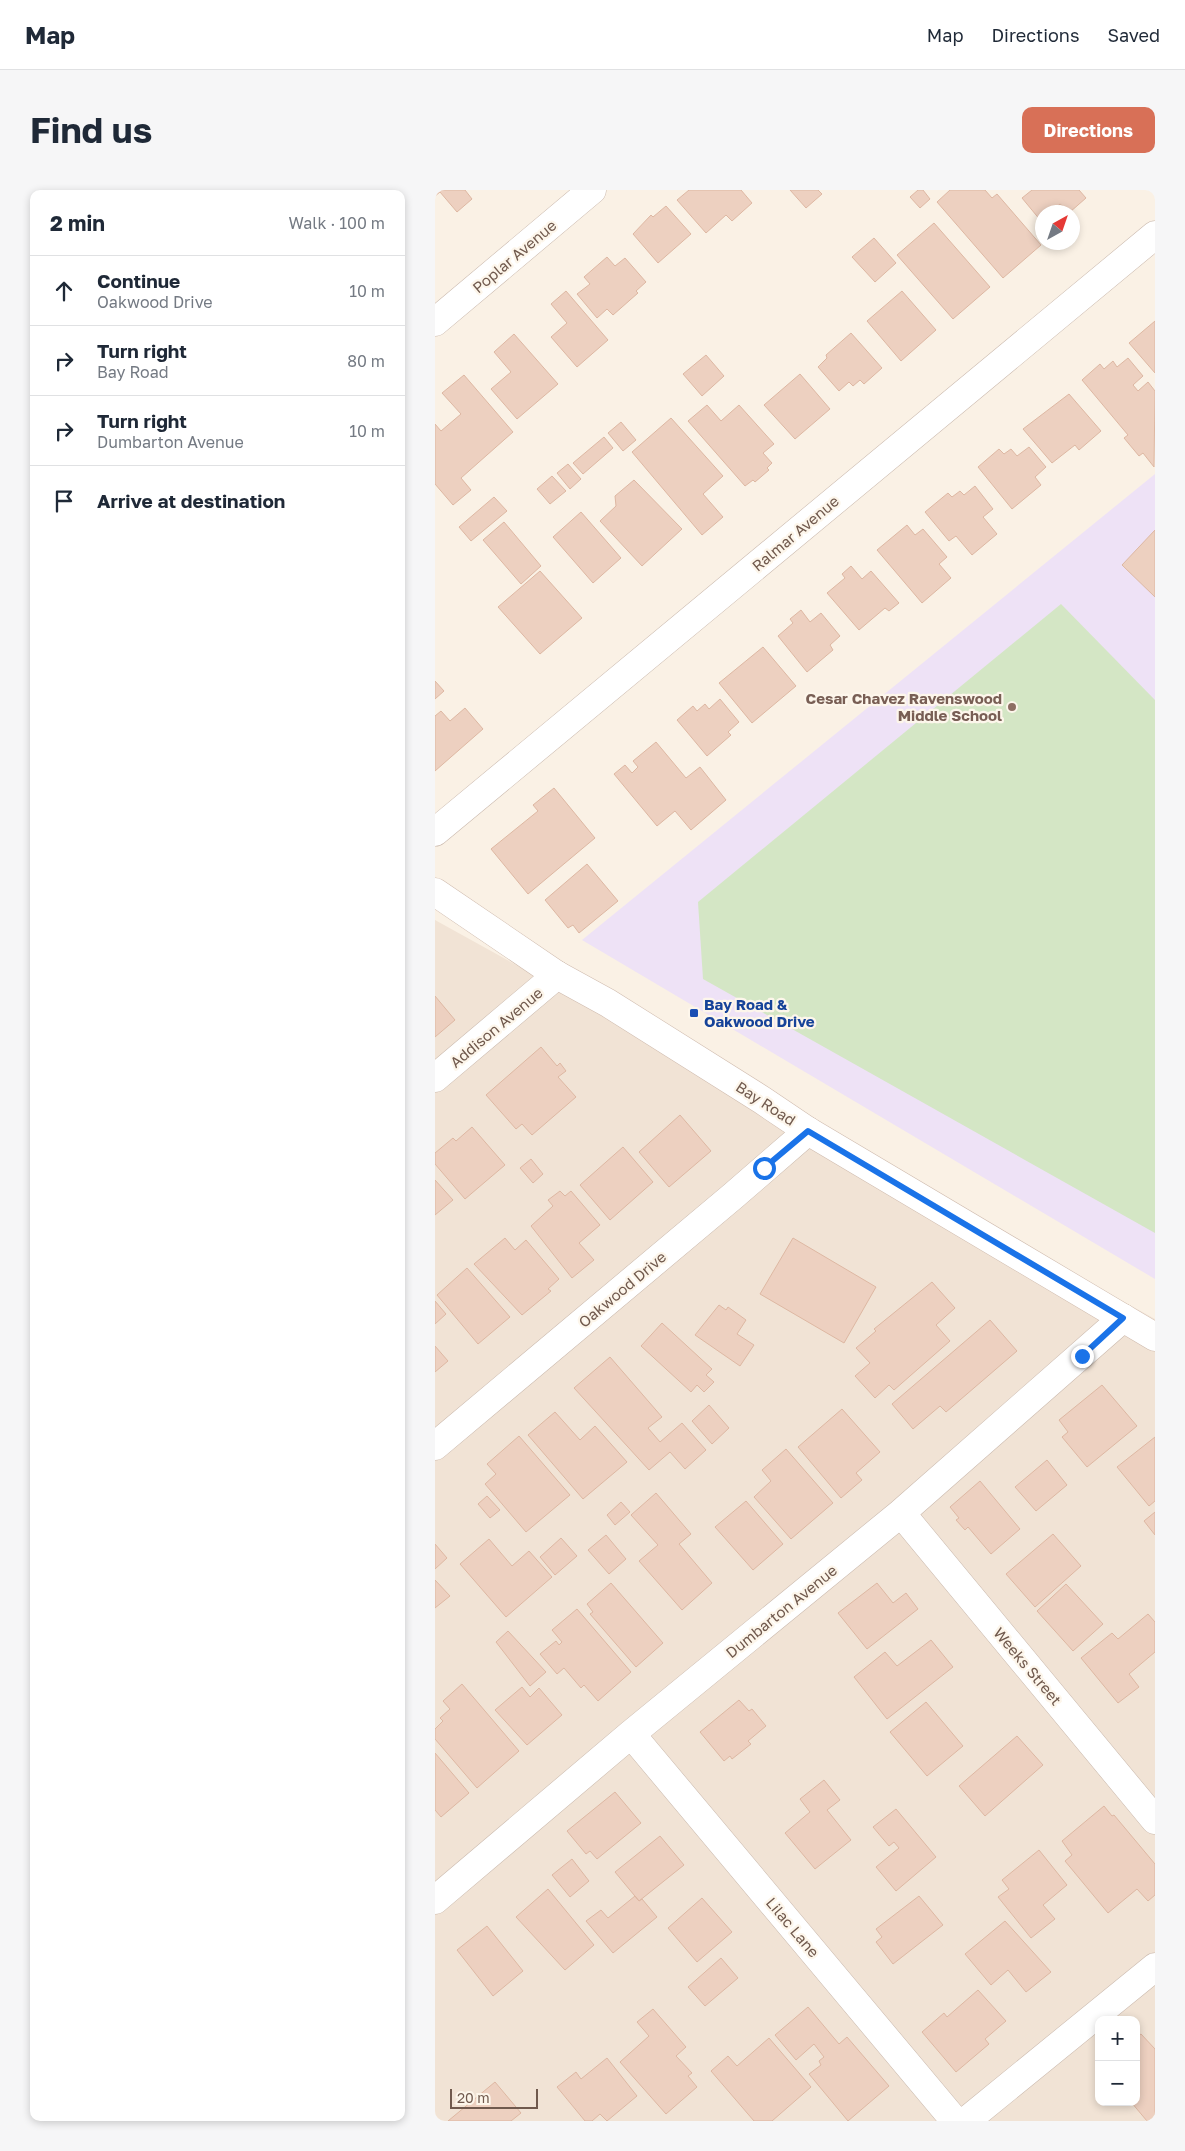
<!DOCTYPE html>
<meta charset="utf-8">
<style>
body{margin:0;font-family:"Golos Text",sans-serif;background:#f6f6f7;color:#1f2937}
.controls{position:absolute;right:15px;bottom:15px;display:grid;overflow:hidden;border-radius:10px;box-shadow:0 2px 8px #0003}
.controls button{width:45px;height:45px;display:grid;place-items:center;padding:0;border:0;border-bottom:1px solid #e0e1e3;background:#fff;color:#1f2937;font:25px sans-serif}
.compass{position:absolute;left:600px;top:15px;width:45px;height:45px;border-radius:50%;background:#fff;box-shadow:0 2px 8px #0003;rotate:40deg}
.scale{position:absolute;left:15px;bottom:12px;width:88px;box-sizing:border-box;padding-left:5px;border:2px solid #70594d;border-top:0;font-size:14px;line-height:18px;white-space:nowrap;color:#70594d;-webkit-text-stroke:4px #fdf6eb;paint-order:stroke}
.stop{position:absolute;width:15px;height:15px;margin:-11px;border:4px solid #1a73e8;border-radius:50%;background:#fff}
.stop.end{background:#1a73e8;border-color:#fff;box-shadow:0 1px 5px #0008}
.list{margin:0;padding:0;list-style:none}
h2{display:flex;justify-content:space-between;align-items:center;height:65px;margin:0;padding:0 20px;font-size:21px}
h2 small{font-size:16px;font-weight:400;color:#747a83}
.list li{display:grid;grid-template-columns:32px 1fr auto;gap:15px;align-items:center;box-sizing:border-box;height:70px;padding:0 20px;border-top:1px solid #e0e1e3}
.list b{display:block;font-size:19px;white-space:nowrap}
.list p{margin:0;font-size:16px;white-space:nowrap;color:#747a83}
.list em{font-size:16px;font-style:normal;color:#747a83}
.icon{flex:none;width:28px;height:28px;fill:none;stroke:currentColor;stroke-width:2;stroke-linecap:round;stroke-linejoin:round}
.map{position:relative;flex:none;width:720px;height:1931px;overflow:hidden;border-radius:10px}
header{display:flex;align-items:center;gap:30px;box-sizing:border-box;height:70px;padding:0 25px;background:#fff;border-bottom:1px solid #e0e1e3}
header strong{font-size:24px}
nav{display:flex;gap:28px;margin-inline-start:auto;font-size:18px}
.intro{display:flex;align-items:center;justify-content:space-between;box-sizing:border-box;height:120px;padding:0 30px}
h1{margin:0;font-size:35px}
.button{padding:12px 22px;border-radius:10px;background:#d87057;color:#fff;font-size:18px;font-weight:700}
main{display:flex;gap:30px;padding:0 30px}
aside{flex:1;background:#fff;border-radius:10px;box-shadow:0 2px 8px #0003}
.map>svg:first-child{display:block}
</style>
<header>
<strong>Map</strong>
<nav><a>Map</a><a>Directions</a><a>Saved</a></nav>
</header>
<div class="intro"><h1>Find us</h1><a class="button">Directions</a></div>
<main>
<aside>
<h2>2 min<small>Walk · 100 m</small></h2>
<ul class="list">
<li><svg class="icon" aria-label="ahead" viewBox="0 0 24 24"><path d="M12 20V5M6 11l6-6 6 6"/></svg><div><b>Continue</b><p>Oakwood Drive</p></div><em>10 m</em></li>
<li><svg class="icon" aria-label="right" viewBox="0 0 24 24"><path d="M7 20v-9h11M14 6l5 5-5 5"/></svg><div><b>Turn right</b><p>Bay Road</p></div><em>80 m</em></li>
<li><svg class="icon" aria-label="right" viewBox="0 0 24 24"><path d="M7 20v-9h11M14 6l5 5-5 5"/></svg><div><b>Turn right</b><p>Dumbarton Avenue</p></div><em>10 m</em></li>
<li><svg class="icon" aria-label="arrive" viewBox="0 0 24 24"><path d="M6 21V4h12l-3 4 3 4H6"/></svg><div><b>Arrive at destination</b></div></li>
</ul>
</aside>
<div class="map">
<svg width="720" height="1931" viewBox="0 0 720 1931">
<rect width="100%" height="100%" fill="#faf1e5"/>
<!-- residential -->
<path fill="#f1e3d5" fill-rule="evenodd" d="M0,730L720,1129V1931H0ZM664,1830H701V1912H664Z"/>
<!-- education -->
<path fill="#eee2f6" d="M720,284V1089L147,750Z"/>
<!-- green -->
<path fill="#d4e6c5" d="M626,414L720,510V1043L268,789L263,712Z"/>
<!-- building -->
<path fill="#edd0c0" stroke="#ddb7a2" d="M0,0H30L37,9L22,22L5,2L0,6Z
M254,0H306L317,13L297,31L291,25L271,43L242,10Z
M355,0H383L387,4L371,18Z
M483,0H488L495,9L485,18L475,7Z
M515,0H550L557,8L562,4L606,55L568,88L502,12Z
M597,0H644L651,8L635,22L625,14L616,22H608L606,31L587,8Z
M231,16L256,44L223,73L198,44L216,25L218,27Z
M499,33L555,97L518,129L462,65Z
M439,48L461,73L440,92L417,67Z
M172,67L180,76L190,68L211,92L201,101L203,103L178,125L172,119L162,128L142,104L155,94L149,87Z
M131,101L173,150L142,177L116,147L132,133L116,114Z
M467,101L501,140L466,171L432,131Z
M720,131V183L694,153Z
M416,143L447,178L429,194L425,190L418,196L414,192L404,201L383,177L392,168L391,165Z
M79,144L123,194L82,229L56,199L76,182L59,162Z
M271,165L289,186L267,206L248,184Z
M693,168L708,186L698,195L703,201L713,192L720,201L719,277L708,263L704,266L689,248L693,245L647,190L665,174L669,179L678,171L682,177Z
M365,184L395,219L360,249L329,215Z
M29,185L78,242L26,288L36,300L18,315L0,294V234L6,241L26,224L7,203Z
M634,204L666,241L644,260L640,255L617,273L588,239Z
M272,215L286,231L304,215L339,254L328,263L337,273L332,278L334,280L320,292L318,290L310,296L253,231Z
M236,228L288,286L268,304L288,327L267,345L197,262Z
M186,232L201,250L188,261L173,243Z
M169,247L178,258L148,284L138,273Z
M594,257L611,277L600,287L606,295L577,319L543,277L564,259L569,264L576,259L582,266Z
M133,274L146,289L135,299L122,283Z
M117,286L131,301L115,314L102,299Z
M199,290L247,339L207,376L165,331L181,316L180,306Z
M540,296L558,319L548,327L562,344L537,365L521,346L514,351L490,322L513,303L517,307L525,301L529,305Z
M59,307L72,321L36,351L24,337Z
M146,322L186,368L158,393L118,347Z
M69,332L106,376L86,394L48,350Z
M472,335L480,345L488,339L512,367L504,374L516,388L487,413L442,360Z
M720,340V407L687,375Z
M416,376L427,389L436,381L464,413L454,421L450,418L424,440L392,403L410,388L407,384Z
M105,381L147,428L105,464L63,417Z
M366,420L375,432L386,423L405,446L395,455L398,460L372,482L343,446L358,433L355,429Z
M328,457L361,496L317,533L284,493Z
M0,491L9,501L0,509Z
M285,509L304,532L293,542L296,545L272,566L242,530L258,516L262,521L270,514L274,519Z
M30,518L48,539L0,581V526L6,521L15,531Z
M221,552L251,588L265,577L291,610L256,640L240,621L222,636L179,584L190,575L197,583L203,577L198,571Z
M119,598L160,648L93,704L56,659L103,621L98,615Z
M152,674L183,711L144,743L138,735L133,738L110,710Z
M0,806L20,830L0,847Z
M106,857L122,876L125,873L131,881L123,887L141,907L97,945L87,934L81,939L51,905Z
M245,925L276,961L234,997L204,962Z
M37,937L70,975L30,1009L0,974V963L18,948L21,951Z
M188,957L218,992L175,1030L145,995Z
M96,969L108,984L98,993L85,978Z
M0,990L18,1010L0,1025Z
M125,1001L130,1006L136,1001L165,1035L144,1053L159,1070L137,1088L96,1036L118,1016L113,1010Z
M70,1048L80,1060L91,1050L124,1089L113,1099L116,1101L87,1125L39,1074Z
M358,1048L441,1097L409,1153L325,1104Z
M32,1078L75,1127L43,1154L2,1105Z
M497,1092L520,1118L501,1135L515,1151L459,1200L454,1195L440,1208L420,1186L435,1173L421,1158L441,1141L439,1139Z
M0,1111L11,1124L0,1134Z
M284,1115L291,1120L293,1117L311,1130L302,1144L319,1155L305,1176L260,1145Z
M555,1130L582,1161L511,1222L505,1216L478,1239L457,1214Z
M227,1133L277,1179L271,1185L279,1192L269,1202L262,1195L256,1202L206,1156Z
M0,1156L13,1171L0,1182Z
M175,1167L227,1227L213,1238L225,1252L247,1233L271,1260L250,1279L235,1262L214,1280L139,1198Z
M667,1195L702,1236L652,1277L627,1247L633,1242L624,1230Z
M274,1215L294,1238L277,1254L257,1231Z
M407,1219L445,1262L421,1283L427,1290L406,1308L363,1257Z
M120,1222L145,1250L160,1236L192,1272L148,1309L93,1245Z
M84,1246L135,1305L91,1342L50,1294L61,1284L52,1274Z
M720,1247V1311L714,1316L682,1277Z
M351,1259L398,1313L356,1349L319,1307L336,1291L327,1280Z
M612,1270L632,1295L601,1321L580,1297Z
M545,1291L585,1339L556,1364L533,1337L530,1340L521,1330L524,1328L515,1317Z
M221,1303L256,1344L244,1354L277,1393L247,1420L204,1371L223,1355L196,1325Z
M52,1306L65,1320L55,1328L43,1314Z
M311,1311L348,1354L318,1380L280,1337Z
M186,1312L195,1322L180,1335L172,1325Z
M720,1322V1345L709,1331Z
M618,1344L646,1376L600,1417L571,1384Z
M171,1345L191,1369L174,1384L153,1360Z
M126,1348L142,1366L120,1385L105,1367Z
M54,1349L77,1376L94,1361L117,1387L71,1427L25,1374Z
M0,1354L12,1368L0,1379Z
M0,1390L15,1406L0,1418Z
M176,1393L228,1453L201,1477L155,1424L158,1422L152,1414Z
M442,1393L458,1413L471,1403L483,1419L432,1459L403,1423Z
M631,1394L668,1434L638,1461L602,1421Z
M142,1419L196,1482L163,1511L149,1495L146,1498L129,1478L122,1484L105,1464L121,1451L124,1455L127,1452L117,1440Z
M713,1424L720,1432V1462L694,1484L704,1497L683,1513L646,1468L677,1443L683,1449Z
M73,1441L111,1482L95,1496L61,1452Z
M496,1450L518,1477L452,1529L419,1487L450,1462L462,1476Z
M27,1494L84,1561L42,1598L0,1549V1539L8,1531L5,1528L15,1519L8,1511Z
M87,1497L95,1507L104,1498L127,1525L92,1555L60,1520Z
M304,1510L314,1521L317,1519L331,1536L313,1551L316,1554L297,1569L295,1566L289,1571L265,1542Z
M491,1512L528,1556L492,1586L455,1542Z
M582,1546L608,1575L550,1626L524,1596Z
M0,1563L34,1603L6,1627L0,1620Z
M389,1590L405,1610L392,1620L416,1650L380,1679L350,1643L375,1622L365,1609Z
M180,1602L206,1633L162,1669L155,1661L151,1664L132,1641Z
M669,1616L677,1626L679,1625L720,1674V1705L713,1711L702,1699L673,1723L630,1671L637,1665L627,1651Z
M461,1619L501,1667L461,1701L441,1677L464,1658L459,1652L454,1656L438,1637Z
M225,1646L249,1675L204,1711L180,1682Z
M604,1660L632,1695L608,1715L620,1729L596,1748L563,1707L574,1699L567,1690Z
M137,1669L154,1691L135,1707L117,1685Z
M113,1699L159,1755L130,1780L81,1727Z
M200,1706L204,1711L207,1709L222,1727L178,1763L151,1731L166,1720L173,1728Z
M484,1706L508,1735L458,1774L441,1752L447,1747L441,1739Z
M267,1708L297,1742L262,1772L233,1738Z
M570,1731L616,1782L591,1802L573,1780L556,1795L530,1764Z
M52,1736L88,1781L58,1806L22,1760Z
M286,1768L303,1788L270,1816L253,1797Z
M543,1800L571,1831L550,1849L554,1854L521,1882L487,1842L509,1823L512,1827Z
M373,1817L404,1854L412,1847L454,1896L413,1931L374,1884L386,1875L384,1871L389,1867L379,1854L361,1870L340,1845Z
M218,1819L251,1857L241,1866L257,1883L253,1886L262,1897L231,1924L185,1872L214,1846L202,1832Z
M706,1844L720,1859V1931H712L696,1912H701V1886L703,1884L701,1882V1848Z
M334,1848L376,1897L337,1931H319L276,1881L293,1866L302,1876Z
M172,1868L202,1906L172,1931L165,1924L157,1931H150L122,1897L141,1882L146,1889Z
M60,1892L86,1923L76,1931H13Z"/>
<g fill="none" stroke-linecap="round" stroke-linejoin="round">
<!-- street casing -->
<g stroke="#cab9ad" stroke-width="29">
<path id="street" d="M0,132L157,0
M0,642L720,45
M0,888L122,785
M0,1256L298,1006L373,941
M466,1323L720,1630
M196,1544L520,1931
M0,1710L196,1544L466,1323L688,1128
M531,1931L720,1777"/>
</g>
<!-- secondary casing -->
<g stroke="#cfbbae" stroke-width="29">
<path id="secondary" d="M0,702L122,785L173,813L327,910L373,941L720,1147"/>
</g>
<!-- street -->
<use href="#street" stroke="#fff" stroke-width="28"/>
<!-- secondary -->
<use href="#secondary" stroke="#fff" stroke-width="28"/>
</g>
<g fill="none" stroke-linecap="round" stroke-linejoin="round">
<!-- route -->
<path stroke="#1a73e8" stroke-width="6" d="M329,978L373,941L688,1128L647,1166"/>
</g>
<!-- markers -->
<circle fill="#8d6e63" stroke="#fdf6eb" stroke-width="2" cx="577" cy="517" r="5"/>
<rect fill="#1a4fb4" stroke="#fdf6eb" stroke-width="2" x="254" y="818" width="10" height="10" rx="2.5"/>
<g text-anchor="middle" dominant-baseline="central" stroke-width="4.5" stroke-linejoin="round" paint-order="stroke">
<!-- street labels -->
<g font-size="15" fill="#70594d" stroke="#fdf6eb">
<text transform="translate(79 66) rotate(-40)">Poplar Avenue</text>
<text transform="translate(360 343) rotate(-40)">Ralmar Avenue</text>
<text transform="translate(61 837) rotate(-40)">Addison Avenue</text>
<text transform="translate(331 913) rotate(33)">Bay Road</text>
<text transform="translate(187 1099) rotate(-40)">Oakwood Drive</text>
<text transform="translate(346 1421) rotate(-39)">Dumbarton Avenue</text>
<text transform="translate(593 1476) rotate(50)">Weeks Street</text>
<text transform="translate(358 1737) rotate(50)">Lilac Lane</text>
</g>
<!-- education labels -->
<g font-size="15" font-weight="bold" fill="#785e54" stroke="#fdf6eb" text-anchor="end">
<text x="567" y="508">Cesar Chavez Ravenswood<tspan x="567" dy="17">Middle School</tspan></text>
</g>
<!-- transit labels -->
<g font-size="15" font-weight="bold" fill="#164399" stroke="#fdf6eb" text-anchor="start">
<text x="269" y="814">Bay Road &amp;<tspan x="269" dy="17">Oakwood Drive</tspan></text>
</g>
</g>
</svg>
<div class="controls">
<button>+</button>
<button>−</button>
</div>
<svg class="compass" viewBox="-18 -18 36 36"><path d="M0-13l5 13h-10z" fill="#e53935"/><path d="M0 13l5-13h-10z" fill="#747a83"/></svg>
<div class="scale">20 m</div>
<div class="stop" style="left:329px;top:978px"></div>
<div class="stop end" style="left:647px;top:1166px"></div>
</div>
</main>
